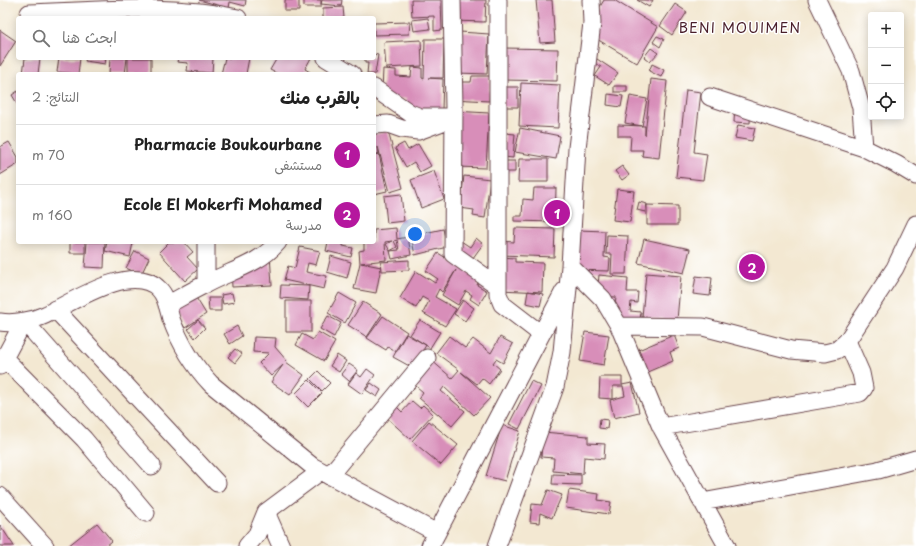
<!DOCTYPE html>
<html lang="ar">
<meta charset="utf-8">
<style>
body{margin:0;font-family:"Playpen Sans","Playpen Sans Arabic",sans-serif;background:#f6f6f6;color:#222;direction:rtl}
.controls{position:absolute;right:12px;top:12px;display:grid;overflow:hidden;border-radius:4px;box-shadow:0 2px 10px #0003}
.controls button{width:36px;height:36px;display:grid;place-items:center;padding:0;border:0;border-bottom:1px solid #e0e0e0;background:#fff;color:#222;font:20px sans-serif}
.you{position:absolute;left:415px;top:234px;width:14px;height:14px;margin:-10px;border:3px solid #fff;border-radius:50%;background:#1a73e8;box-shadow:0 0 0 6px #1a73e833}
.badge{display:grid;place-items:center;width:26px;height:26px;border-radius:50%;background:#b5179e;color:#fff;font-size:13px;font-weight:700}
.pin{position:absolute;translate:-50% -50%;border:2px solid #fff;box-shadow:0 1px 4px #0006}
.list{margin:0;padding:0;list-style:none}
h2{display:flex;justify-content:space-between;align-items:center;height:52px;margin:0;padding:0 16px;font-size:17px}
h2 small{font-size:13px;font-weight:400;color:#767676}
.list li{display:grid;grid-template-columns:26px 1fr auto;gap:12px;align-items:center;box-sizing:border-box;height:60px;padding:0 16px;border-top:1px solid #e0e0e0}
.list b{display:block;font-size:15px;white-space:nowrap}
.list p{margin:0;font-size:13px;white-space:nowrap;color:#767676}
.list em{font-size:13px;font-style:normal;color:#767676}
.icon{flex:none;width:22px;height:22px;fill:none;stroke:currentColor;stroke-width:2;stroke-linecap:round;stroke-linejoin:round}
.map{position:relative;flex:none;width:916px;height:546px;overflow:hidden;direction:ltr}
.search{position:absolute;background:#fff;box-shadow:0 2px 10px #0003;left:16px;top:16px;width:360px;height:44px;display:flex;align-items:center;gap:10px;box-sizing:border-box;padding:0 14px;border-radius:4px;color:#767676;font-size:15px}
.panel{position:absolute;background:#fff;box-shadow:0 2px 10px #0003;left:16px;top:72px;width:360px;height:172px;border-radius:4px;direction:rtl}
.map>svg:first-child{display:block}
</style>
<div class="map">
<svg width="916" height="546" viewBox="0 0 916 546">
<rect width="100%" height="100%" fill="#fff"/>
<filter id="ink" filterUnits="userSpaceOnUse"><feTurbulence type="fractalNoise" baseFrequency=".025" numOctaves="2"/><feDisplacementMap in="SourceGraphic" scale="8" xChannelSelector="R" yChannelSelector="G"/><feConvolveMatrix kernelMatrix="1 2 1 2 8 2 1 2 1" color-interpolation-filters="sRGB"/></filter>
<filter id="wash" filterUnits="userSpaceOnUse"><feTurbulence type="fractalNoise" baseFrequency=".012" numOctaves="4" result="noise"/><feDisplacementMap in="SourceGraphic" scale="16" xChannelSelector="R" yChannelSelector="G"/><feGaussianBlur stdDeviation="0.9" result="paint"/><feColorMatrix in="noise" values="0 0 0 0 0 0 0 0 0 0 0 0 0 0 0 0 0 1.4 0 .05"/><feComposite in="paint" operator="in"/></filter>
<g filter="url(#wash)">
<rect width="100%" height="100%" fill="#f3e8d2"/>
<g id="blocks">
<!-- building -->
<path fill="#d88eb9" d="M199,0H246L245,6L230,2L229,8Z
M285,0H299V11H285Z
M304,0H321V7H304Z
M322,0H342L341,6L321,4Z
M411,0H441L442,30L434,31V16L412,17Z
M454,0H486L485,22L453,21Z
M536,0H552L555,42L540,43Z
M604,0H614L658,27L637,63L585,32Z
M637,0H653L649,7Z
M675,4L687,12L672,35L660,26Z
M343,7L344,18H323V8Z
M428,18L430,29L414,31L412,20Z
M410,22L409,34L374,35V23Z
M0,30L16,41L0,66Z
M460,32L489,34L487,74L457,73Z
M657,36L664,39L660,47L653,42Z
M425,39H444L443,78H428L443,79L442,110L406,108V99L390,98L382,91L383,69L396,70V76L411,77L412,67L422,68V78L424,79Z
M421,40L422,66L386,68L384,42Z
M504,48L558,49L557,81L503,80Z
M651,48L658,53L650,62L644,57Z
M374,54L378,55L375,74H367L368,63H365V58H374Z
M594,57L618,73L609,85L595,76L601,67L591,61Z
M25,58H40L38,74H23Z
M59,58H80L78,74L57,72Z
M86,58H106L105,64L85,61Z
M110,58H127L125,74H109Z
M128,58H151V74H128Z
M178,58H213L212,73L187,71L188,63L177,62Z
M225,58H249L246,74H221Z
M277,58H311L305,69L310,72L309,74H278L270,70Z
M652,64L664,70L661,77L649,71Z
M472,76H490L489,101L453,99L454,82H471Z
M651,79L667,81L659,158L642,156L643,150H630L631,136H618V125L645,126V135Z
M521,83L560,85L558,128L519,126Z
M614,86H627V92H614Z
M503,87H518V107H503Z
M686,90L701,92L694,152L707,154L703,180L676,177Z
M18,91V105L12,95Z
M608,94L623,96L621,107L607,105Z
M630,96L647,99L642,126L625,123Z
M735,106H751L750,123L734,122Z
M453,111L489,113L486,168L457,167Z
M738,125L755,128L752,141L735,138Z
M520,128L560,136L556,159L515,152Z
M388,131L403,188L390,192L378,147L379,154H374V133L376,134Z
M505,133L515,134L513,158L503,157Z
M9,142L18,157V164L0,175V147Z
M404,143L408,150L418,144L431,166L420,172L414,162L406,167L395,148Z
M379,154L387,191L374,194V155Z
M519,159H548V182H518Z
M504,161H515V172H504Z
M622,166L629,175L622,180L615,171Z
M434,171L444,199L421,208L411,180Z
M464,176L490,179L485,218L473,216L474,210L460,208Z
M534,188H556L555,222L514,221V216H522L523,199L533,200Z
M617,189L634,191L630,222L613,220Z
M401,194L404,221L387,223L384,196Z
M639,202L647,204L645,212L637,210Z
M647,205L678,206V225H647Z
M396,228L397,239L408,237L411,255L392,259L390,251L399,250L397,240L394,241L397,247L390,251L386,244L392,241L385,242L386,260L361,263L381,267L376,293L354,289L360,263L359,251L364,250V242H374V230Z
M515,228L555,229L554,257L500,255V241L514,242Z
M443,229L447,247L415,255L411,236Z
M578,230L605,231L604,257L610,258L609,271L576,270Z
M607,235L628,236L626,274H611L612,254H606Z
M476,238L483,244L470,262L451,249L458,239L470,247Z
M644,239L690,249L684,273L638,263Z
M70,242H85V253H70Z
M87,242H105L104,268L85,267Z
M107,242L133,243L130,257L105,251Z
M169,242H184L193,252L187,257L198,269L185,281L159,252Z
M328,242H343V246L353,248L351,257L326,251Z
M300,247L320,251L316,265L308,263L306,272L327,276L324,289L284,280L288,266L295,268Z
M135,251L149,258L141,275L126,268Z
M438,253L480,279L477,285L487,291L479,305L470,299L472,295L466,291L458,305L442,295L456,270L442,292L439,289L435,297L456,309L445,326L423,313L429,301L422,297L416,308L400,298L416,271L435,283L438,279L426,271Z
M270,255L272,285L232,287L231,265Z
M331,256L351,262L347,278L327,272Z
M501,257L515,258V262L543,263L542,292L500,290Z
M409,260V270L382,271L381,262Z
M646,273L681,276L677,320L642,317Z
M599,275L628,278L627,292H638L637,303L631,302L630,311L641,312L640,320L614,317L616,297L597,296Z
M696,276L712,278L710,296L693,294Z
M281,285L309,286L308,300L280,298Z
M192,291L206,314L185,328L171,305Z
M528,291L543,294L540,306L526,303Z
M232,293L234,302L223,304L221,295Z
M339,293L356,303L345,323L328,313Z
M208,298H221V311H209Z
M463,300L474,308L465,321L454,314Z
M286,301H311V332H286Z
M363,302L382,314L367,337L348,325Z
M328,316L341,323L334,337L320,329Z
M383,316L407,332L395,351L388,347L386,350L367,338Z
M198,320L205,328L195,338L188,329Z
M420,320L440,332L430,348L410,335Z
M237,326L242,336L230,344L224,334Z
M318,332L335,342L324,361L296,345L302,334L313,340Z
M585,332L609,335L604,365L580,361Z
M406,334L426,345L413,368L393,357Z
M674,335L679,348L670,352L673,361L645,373L636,351Z
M449,336L465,348L473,339L491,353L500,337L513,344L503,363L496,359L493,363L500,369L489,384L482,378L477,384L461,372L490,398L474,415L444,387L441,391L465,411L452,426L419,398L423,392L410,381L431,360L452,378L459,370L436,353Z
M254,337L276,338L275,347L287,361L286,362L304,375L290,395L271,382L283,365L271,376L259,363L269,353L253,352Z
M235,349L242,354L235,363L228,357Z
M337,355L346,361L339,372L330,366Z
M349,364L358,370L349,381L341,374Z
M367,369L375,375L362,394L348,384L356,373L361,377Z
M318,371L330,383L322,391L310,379Z
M600,377H622V385L632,383L639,412L614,418L610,400L625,396L623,386H613V399L599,398Z
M309,380L322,393L308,407L295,394Z
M531,381L541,386L519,429L509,424Z
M371,383L381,390L377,397L366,390Z
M412,401L420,408L423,405L433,414L410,439L385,416L395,405L402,412Z
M600,419L608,420L607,429L599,428Z
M429,421L458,445L441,465L412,441Z
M502,425L520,431L505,481L486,476Z
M543,432L588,436V443L605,444L604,459L584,457L583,474L553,471L554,458L541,457Z
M553,474L581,475V485L552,484Z
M548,490L562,495L552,518L540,513L539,523L530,522L532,504L542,505Z
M569,490L599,494L598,500L611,502L609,514L566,508Z
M97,523L112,541L106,546H68Z
M0,525L14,546H0Z"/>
</g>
</g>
<g filter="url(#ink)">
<use href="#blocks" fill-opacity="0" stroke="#633d44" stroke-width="1"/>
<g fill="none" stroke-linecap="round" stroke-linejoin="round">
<!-- minor casing -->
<g stroke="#633d44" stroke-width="19">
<path id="minor" d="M452,0L454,108L453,254L498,286
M498,0V294L502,304L541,334
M817,0L851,71L861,108L864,148
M29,13C98,11 170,3 238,18
M326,58L352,74
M374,88L410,113L420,117H454
M710,97L864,148L896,164L916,176
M374,125L388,124L402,129L418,131L445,121
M570,266L603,299L619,326L661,427L727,546
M206,284V242
M167,305C180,298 193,290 206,284C230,271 260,264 278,242
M55,309L217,483
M0,322C14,324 32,321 45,315C71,303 132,261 159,289C167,297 168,309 171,319C180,343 194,366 211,384L312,466L437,533
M619,326L703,327L791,350L825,353L837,350L847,341L895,268L916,224
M4,358L84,439L146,513
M0,366L24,321L152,466
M661,427L860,393L864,388L861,373L847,341
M329,476L427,358
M0,496L45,546
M702,502L878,470L916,459
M266,512L281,546
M247,546L257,534L266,512L321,471
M430,546L564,291
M497,546L555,387L562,352L570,266L577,148L592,23L591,0"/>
</g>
<!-- minor -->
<use href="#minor" stroke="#fff" stroke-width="17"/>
</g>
</g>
<g text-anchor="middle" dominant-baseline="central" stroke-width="3" stroke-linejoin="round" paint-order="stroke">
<!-- quarter labels -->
<g font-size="14" letter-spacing="1" fill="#4a1f2b" stroke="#fff">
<text x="740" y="27">BENI MOUIMEN</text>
</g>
</g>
</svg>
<div class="controls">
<button>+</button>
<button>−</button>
<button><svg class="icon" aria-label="locate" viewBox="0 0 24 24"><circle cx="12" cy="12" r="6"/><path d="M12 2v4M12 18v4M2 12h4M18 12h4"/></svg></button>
</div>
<div class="you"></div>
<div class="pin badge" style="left:557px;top:213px">1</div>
<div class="pin badge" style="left:752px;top:267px">2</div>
<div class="search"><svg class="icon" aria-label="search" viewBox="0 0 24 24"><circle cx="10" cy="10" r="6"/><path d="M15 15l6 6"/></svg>ابحث هنا</div>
<section class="panel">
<h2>بالقرب منك<small>النتائج: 2</small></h2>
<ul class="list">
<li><span class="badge">1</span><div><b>Pharmacie Boukourbane</b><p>مستشفى</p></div><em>70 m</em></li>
<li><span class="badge">2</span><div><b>Ecole El Mokerfi Mohamed</b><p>مدرسة</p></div><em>160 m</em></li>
</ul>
</section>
</div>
